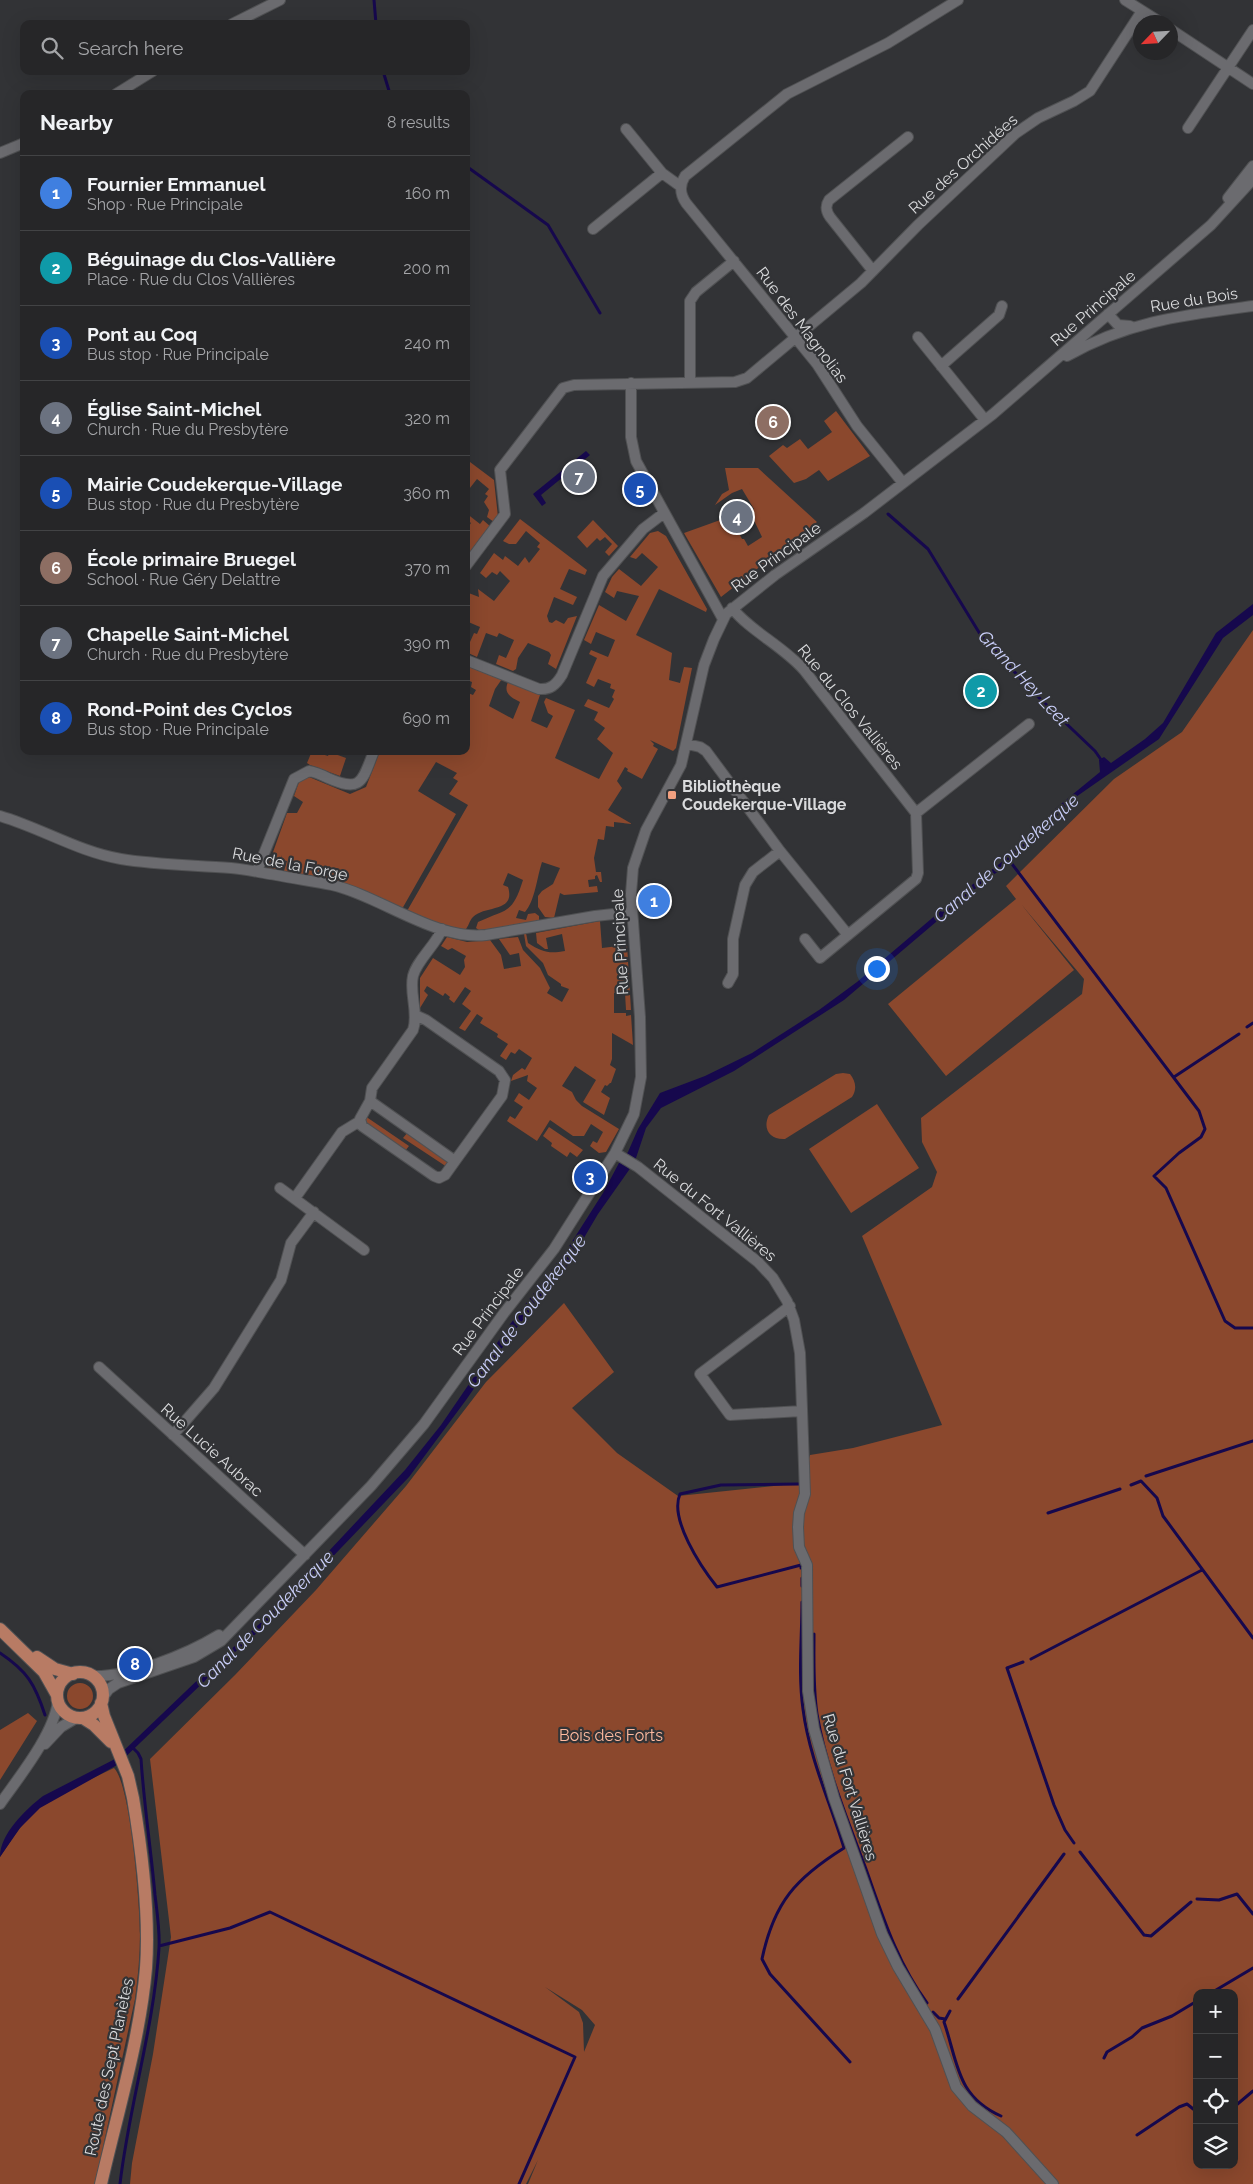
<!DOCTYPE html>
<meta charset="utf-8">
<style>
body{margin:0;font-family:Raleway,sans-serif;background:#2e2e30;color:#f1f3f6}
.controls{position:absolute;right:15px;bottom:15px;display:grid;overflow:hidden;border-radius:10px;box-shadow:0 5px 20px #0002}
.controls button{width:45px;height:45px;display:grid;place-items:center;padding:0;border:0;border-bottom:1px solid #424345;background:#262628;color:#f1f3f6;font:25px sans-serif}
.compass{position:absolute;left:1133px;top:15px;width:45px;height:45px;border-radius:50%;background:#262628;box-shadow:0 5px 20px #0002;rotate:245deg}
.you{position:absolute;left:876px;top:968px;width:18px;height:18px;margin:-12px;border:4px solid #fff;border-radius:50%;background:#1a73e8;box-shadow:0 0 0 8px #1a73e833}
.badge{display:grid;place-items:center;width:32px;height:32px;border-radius:50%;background:#8c9099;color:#fff;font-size:16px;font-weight:700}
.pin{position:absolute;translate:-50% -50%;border:2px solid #fff;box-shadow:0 1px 5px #0006}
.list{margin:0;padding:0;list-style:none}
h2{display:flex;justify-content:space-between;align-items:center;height:65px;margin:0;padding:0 20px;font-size:21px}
h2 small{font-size:16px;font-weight:400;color:#a4a5a8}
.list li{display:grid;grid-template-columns:32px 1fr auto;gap:15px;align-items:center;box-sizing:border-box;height:75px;padding:0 20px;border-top:1px solid #424345}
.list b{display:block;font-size:19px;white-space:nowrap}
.list p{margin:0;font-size:16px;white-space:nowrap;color:#a4a5a8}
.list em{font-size:16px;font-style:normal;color:#a4a5a8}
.icon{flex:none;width:28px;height:28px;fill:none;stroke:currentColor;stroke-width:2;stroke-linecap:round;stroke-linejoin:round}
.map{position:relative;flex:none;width:1253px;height:2184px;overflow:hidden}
.search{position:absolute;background:#262628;box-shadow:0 5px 20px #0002;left:20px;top:20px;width:450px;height:55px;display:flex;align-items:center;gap:12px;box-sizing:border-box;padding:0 18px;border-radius:10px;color:#a4a5a8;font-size:19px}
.panel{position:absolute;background:#262628;box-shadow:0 5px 20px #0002;left:20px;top:90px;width:450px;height:665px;border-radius:10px}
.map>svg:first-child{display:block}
</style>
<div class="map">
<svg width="1253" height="2184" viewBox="0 0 1253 2184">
<rect width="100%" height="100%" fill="#323336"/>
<!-- green -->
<path fill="#8b482d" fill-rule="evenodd" d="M836,411L870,456L828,481L819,470L806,479L794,483L769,456L783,445L787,448L800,439L808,449L832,432L824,421Z
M466,459L494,480L498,517L494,522L487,517L489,510L484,502L488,496L485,494L489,489L477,479L466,493Z
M725,468H758L817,522L721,597L684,533L723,519L727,527L733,522L742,539H744L748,546L762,537L750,512L754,509L742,489L732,493L715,505L722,494L729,490Z
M466,513L480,524L483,520L491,527L471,552L466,548L468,540L466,530L471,523L466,519Z
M520,519L587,570L585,575L569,569L560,589L577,597L573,605L554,597L547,616L549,622L552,623L556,620L564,624L568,618L577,616L556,669L548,664L551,655L549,652L528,643L518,658L516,669L513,671L496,664L499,655L506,658L514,640L499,633L497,637L486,633L477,657L466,652V641L470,642L474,633L477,634L480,627L466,621V592L479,597L478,589L494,601L510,581L500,571L497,575L492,572L486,578L480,573L494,553L503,560L505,556L518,566L525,557L529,563L540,549L537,547L540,543L526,531L516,544H509L503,541Z
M593,520L618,546L609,556L605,552L612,544L605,537L600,541L597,538L587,548L577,537Z
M658,531L666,536L707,609L706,612L659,589L636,635L672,653L669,680L680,683L684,667L692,668L676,748L673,751L650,740L654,744L653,746L658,749L642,779L627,771L628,769L625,767L617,781L622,788L608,810L632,824L614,822V827L606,826L604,840L598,839L594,858L596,872H601L602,882H600L597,875L595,876V879L588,880L589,887L597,886L598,892L564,895L560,893L554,918L545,917L538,907V896L542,891L553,884L560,868L542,862C537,877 535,901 525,912L519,910L516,918L526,920L528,914L535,913L539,916V921L513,927L479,930L476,928L478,922C507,908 512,915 523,880L508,873L503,885L508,887C516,913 485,905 473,917C469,921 469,926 465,930L449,927L407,911L468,805L449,794L458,781L453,778L457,773L436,762L418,791L456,814L402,909L329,880L284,871L287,861L281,860L282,855L276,870L267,869L287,813H297L303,802L294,796L299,782L309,777L350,794L366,787L380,751H466V698L468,693L473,695L476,690L471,687L472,682L467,680L468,665L502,679L495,689L489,706L513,719L520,702C511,697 503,694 508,682L540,695L531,721L547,728L553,716L548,713L544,702L546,698L575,710L555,758L599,779L613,753L597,739L605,728L594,720L598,712L584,706L588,699L609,708L614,699L612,697L615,690L610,688L611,684L598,679L594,687L586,683L597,658L589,654L591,650L608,657L615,640L596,632L591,644L584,640L599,605L626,621L639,596L617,591L614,598L605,592L612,577L619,569L641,586L658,567L642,553L636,559L630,557L650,533Z
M1253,630V2184H528L538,2160L526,2184H130L132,2163L153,2054L171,1937L150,1759L235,1675L316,1590L406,1486L486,1382L564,1303L614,1372L572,1408L617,1453L678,1496L802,1483L810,1455L853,1448L942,1425L862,1236L932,1187L937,1172L922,1142L921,1118L1082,994L1084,979L1021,904L1074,970L946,1076L888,1004L1016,899L1006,886L1114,779L1182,732ZM545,1987L582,2010L595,2025L584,2052L583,2023L579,2012ZM1197,1993H1234V2165H1197Z
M312,751L328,756L330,751H336L335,754L346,758L340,776L310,765L307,763Z
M600,921L602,948L627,945L631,1010H626L625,993H614V1013H626V1016L631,1015L633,1045L612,1033V1059L610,1065L616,1069L611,1083H610L607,1086L605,1085L601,1092L610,1098L604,1115L583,1102L596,1080L575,1066L562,1086L572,1092L576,1100L582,1106L619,1129L606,1152L599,1153L590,1146L593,1141L597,1143L603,1132L591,1124L584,1136H573L550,1120L537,1141L507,1121L510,1116L515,1119L523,1107L514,1101L519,1093L529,1100L537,1088L527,1081L528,1075L511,1081L513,1075L522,1068L525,1070L532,1058L519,1049L515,1054L511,1052L506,1060L500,1056L508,1044L497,1037L498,1034L480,1023L483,1018L477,1014L465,1031L459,1028L471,1011L462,1004L471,991L465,987L454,1003L449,999L450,997L445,993L443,996L427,986L424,991L428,995L420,1008V978L433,958L460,975L465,967L464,960L466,956L452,948L448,950L441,946L447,937L467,942L490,940L501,955L504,969L521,966L519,953L510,955L499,939L518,937L523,950L540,968L550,988L547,993L562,1002L569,989L561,986V984L548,975L543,963L526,946L524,934L526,933L528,943C542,952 549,954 565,951L562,934L546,938L548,949H545L537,943L536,933Z
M843,1073L850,1074C856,1082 857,1089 852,1097L785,1139C770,1140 762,1129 769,1115L836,1074Z
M877,1104L919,1168L851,1213L809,1149Z
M365,1116L409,1146L405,1151L367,1125Z
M549,1127L583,1150L577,1157L570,1152L567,1157L551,1146L552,1143L543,1136Z
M408,1132L447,1160V1167L403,1138Z
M67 1696a13 13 0 1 1 26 0a13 13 0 1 1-26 0Z
M28,1713L37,1721L0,1780V1730Z
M114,1768C131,1785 140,1906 140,1934C140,1955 138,1977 135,1999L95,2184H0V1857C12,1839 24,1820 41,1806C63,1790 90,1780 114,1768Z"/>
<!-- water -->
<path fill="#16084d" d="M586,451L590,455L541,495L546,503L542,506L533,494Z
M1253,604V615L1223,638L1159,739L1073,799L1017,858L982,883L844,1000L734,1071L661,1108L646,1128L636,1158L629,1170L598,1214L568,1265L514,1331L466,1400L409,1477L273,1619L234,1653L117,1765L40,1808L20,1828L0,1857C0,1834 25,1810 43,1796L115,1759L209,1669L266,1618L405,1470L441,1425L508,1327L566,1251L603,1193L619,1163L628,1152L638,1129L660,1093L705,1076L752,1053L819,1010L857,982L964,891L1007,858L1056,808L1100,772L1099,760L1104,757L1111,763L1145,739L1163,723L1216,633Z"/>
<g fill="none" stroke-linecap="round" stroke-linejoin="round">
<!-- stream -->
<path stroke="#16084d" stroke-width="3" d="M374,0L376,24
M383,71L390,94
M466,166L548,225L600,313
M888,514L928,549L980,634L1032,691L1095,751L1102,761
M1009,860L1199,1111L1205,1129L1201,1137L1179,1153L1154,1176L1166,1188L1225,1321L1235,1328H1253
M1247,1027L1253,1023
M1174,1077L1239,1034
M1146,1476L1253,1441
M799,1484L721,1485L680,1494C669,1519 701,1567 717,1587L801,1565V1568
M1131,1485L1141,1481L1157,1498L1163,1516L1253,1638
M1048,1513L1120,1489
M802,1578V1586
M802,1602C802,1638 798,1673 803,1709C809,1757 830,1802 844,1848C796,1878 774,1902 762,1959L770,1974L850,2062
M814,1634C814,1661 813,1687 817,1714C826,1767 847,1819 866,1869C883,1917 897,1962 927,2003
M0,1653C27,1671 35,1684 45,1715
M1031,1659L1202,1570
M1023,1662L1007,1668L1054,1805L1065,1830L1074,1843
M1080,1852L1144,1935L1151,1936L1191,1902
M1197,1899L1219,1900L1237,1894L1253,1914
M159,1946L230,1928L270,1912L575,2057L519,2184
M1211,1993L1253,1968
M958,1999L1064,1854
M950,2011L944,2022C958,2062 956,2096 1001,2116
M933,2012L939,2018L945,2019
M1104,2058L1107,2052L1132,2037L1142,2028L1172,2016L1197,2001
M1234,2107L1253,2091
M1137,2135L1179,2107L1187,2104L1197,2112
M120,2184C129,2105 154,2028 159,1948C160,1931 157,1912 155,1895C151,1850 144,1805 141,1759L138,1753L132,1747"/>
<!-- minor casing -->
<g stroke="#505153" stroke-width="12">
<path id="minor" d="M1125,0L1160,22
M232,24L280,0
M1170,29L1253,84
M116,94L153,71
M1188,128L1253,30
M626,129L662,173L680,186
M0,153L24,143
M1228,198L1253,166
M593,229L662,173
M873,271L830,217C826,211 825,206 829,200L908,137
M1108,314L1118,325L1130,326
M918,337L985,420
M1067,356C1128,321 1185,315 1253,306
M941,366L999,315L1002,306
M631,383V437L636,461L723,619
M690,383V301L696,292L734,261
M903,483L857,426L817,364L686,203C680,194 679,186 685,176L787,94L888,43L958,0
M466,566L505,514L500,470L563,388L574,385L735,382L747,378L861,283L918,225L1016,133L1038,118L1074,101L1090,91L1142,11
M732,608C750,631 783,646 804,670L916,813L918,873L916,879L820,958L805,939
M466,660L539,689C550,690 556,685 562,675L603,576L643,529L664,513
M687,744L700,747L706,751L780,851L848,935
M916,813L1029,724
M0,816C41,828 79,852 121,859C157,865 195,865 231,868C246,869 261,873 276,875C294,879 314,881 332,885C380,896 436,941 486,935L595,916L632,912
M257,871L294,779L309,771C316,772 322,775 328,778C362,793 362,781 374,751
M728,983L733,974V939L745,885L753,872L780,851
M415,1015L426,1020L499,1071L505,1080L502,1096L455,1161
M370,1101L455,1161L445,1175L439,1178L434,1176L362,1126L360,1119L370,1101L372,1088L413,1030C419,1013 409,994 413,976C417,960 436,945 442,929
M615,1153L638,1167L758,1262L773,1278L787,1301L794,1320L800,1353L805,1494L799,1513L798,1527L799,1547L807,1565L808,1691L814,1729L834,1798L882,1934L898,1967L935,2029L956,2087L972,2106L1006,2132L1053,2184
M280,1188L364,1250
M295,1198L342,1132L360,1121
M790,1306L700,1374L730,1415L802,1411
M99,1367L305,1555
M173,1435L214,1388L281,1280L291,1243L314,1212
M92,1676C131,1677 186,1655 219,1635
M103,1697L109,1689L118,1683L194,1657L221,1641L371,1486L424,1424L504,1313L554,1249L615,1153L634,1114L641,1077L640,1017L631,894L633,868L646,830L681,765L704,665L714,639L726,614L775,575L864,513L993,414L1211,225L1253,179
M45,1744L61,1727L76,1718
M0,1804C19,1777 54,1734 58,1701"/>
</g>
<!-- major casing -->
<g stroke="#505153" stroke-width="14">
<path id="major" d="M0,1629L44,1672L57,1695
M37,1657L55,1669L73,1674
M57 1695a23 23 0 1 1 46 0a23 23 0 1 1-46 0Z
M83,1718L94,1725L111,1742
M101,2184C117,2114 140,2039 146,1968C150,1914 142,1852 133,1798L128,1776L104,1716L101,1703"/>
</g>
<!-- minor -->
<use href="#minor" stroke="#6b6b6f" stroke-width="10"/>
<!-- major -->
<use href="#major" stroke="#b87b64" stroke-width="12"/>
</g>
<!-- markers -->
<rect fill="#f2a080" stroke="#323336" stroke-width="2" x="667" y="790" width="10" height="10" rx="2.5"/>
<g text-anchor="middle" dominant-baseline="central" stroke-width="4.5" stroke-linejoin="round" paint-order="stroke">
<!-- street labels -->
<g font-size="16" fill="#dadbdd" stroke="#323336">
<text transform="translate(963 164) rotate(-42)">Rue des Orchidées</text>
<text transform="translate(1194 300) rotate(-9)">Rue du Bois</text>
<text transform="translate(1093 308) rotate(-41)">Rue Principale</text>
<text transform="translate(802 325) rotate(53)">Rue des Magnolias</text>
<text transform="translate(776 557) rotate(-36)">Rue Principale</text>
<text transform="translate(850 707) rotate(51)">Rue du Clos Vallières</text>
<text transform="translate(290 864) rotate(11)">Rue de la Forge</text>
<text transform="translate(620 942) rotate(-93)">Rue Principale</text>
<text transform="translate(715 1210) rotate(39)">Rue du Fort Vallières</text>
<text transform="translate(488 1311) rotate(-53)">Rue Principale</text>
<text transform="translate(212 1450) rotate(42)">Rue Lucie Aubrac</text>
<text transform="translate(850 1787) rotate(73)">Rue du Fort Vallières</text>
<text transform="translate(109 2067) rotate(-78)">Route des Sept Planètes</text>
</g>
<!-- poi labels -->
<g font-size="16" font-weight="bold" fill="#dadbdd" stroke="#323336" text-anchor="start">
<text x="682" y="786">Bibliothèque<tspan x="682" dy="18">Coudekerque-Village</tspan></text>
</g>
<!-- park labels -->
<g font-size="16" fill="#ffbba0" stroke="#323336">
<text x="611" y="1735">Bois des Forts</text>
</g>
<!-- water labels -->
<g font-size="18" font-style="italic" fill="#c9cef8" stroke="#323336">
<text transform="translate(1024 678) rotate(47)">Grand Hey Leet</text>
<text transform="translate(1006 858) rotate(-41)">Canal de Coudekerque</text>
<text transform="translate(526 1311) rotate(-53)">Canal de Coudekerque</text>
<text transform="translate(265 1619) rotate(-45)">Canal de Coudekerque</text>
</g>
</g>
</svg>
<div class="controls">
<button>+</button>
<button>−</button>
<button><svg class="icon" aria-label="locate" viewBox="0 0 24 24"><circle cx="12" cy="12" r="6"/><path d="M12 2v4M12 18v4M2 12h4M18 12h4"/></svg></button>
<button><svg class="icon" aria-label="layers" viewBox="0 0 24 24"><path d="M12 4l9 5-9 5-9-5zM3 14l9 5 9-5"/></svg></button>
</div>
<svg class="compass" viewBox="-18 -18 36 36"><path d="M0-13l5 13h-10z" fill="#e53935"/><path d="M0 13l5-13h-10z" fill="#a4a5a8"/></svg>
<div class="you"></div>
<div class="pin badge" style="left:654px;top:901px;background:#3f7fe0">1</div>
<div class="pin badge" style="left:981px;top:691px;background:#0f9aa8">2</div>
<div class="pin badge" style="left:590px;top:1177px;background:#1a4fb4">3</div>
<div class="pin badge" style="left:737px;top:517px;background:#6b7280">4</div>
<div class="pin badge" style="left:640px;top:489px;background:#1a4fb4">5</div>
<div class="pin badge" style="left:773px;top:422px;background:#8d6e63">6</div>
<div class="pin badge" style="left:579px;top:477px;background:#6b7280">7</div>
<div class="pin badge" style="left:135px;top:1664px;background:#1a4fb4">8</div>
<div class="search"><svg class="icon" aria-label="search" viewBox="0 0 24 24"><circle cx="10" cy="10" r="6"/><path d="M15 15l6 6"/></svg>Search here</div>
<section class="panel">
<h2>Nearby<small>8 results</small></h2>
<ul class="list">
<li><span class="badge" style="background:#3f7fe0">1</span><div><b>Fournier Emmanuel</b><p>Shop · Rue Principale</p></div><em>160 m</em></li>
<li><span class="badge" style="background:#0f9aa8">2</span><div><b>Béguinage du Clos-Vallière</b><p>Place · Rue du Clos Vallières</p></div><em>200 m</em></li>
<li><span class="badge" style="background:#1a4fb4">3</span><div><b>Pont au Coq</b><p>Bus stop · Rue Principale</p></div><em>240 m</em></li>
<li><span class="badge" style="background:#6b7280">4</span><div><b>Église Saint-Michel</b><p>Church · Rue du Presbytère</p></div><em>320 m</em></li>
<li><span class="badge" style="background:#1a4fb4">5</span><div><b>Mairie Coudekerque-Village</b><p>Bus stop · Rue du Presbytère</p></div><em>360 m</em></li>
<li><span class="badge" style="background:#8d6e63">6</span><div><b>École primaire Bruegel</b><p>School · Rue Géry Delattre</p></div><em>370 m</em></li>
<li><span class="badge" style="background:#6b7280">7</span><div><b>Chapelle Saint-Michel</b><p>Church · Rue du Presbytère</p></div><em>390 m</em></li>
<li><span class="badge" style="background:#1a4fb4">8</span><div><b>Rond-Point des Cyclos</b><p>Bus stop · Rue Principale</p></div><em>690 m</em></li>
</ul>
</section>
</div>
